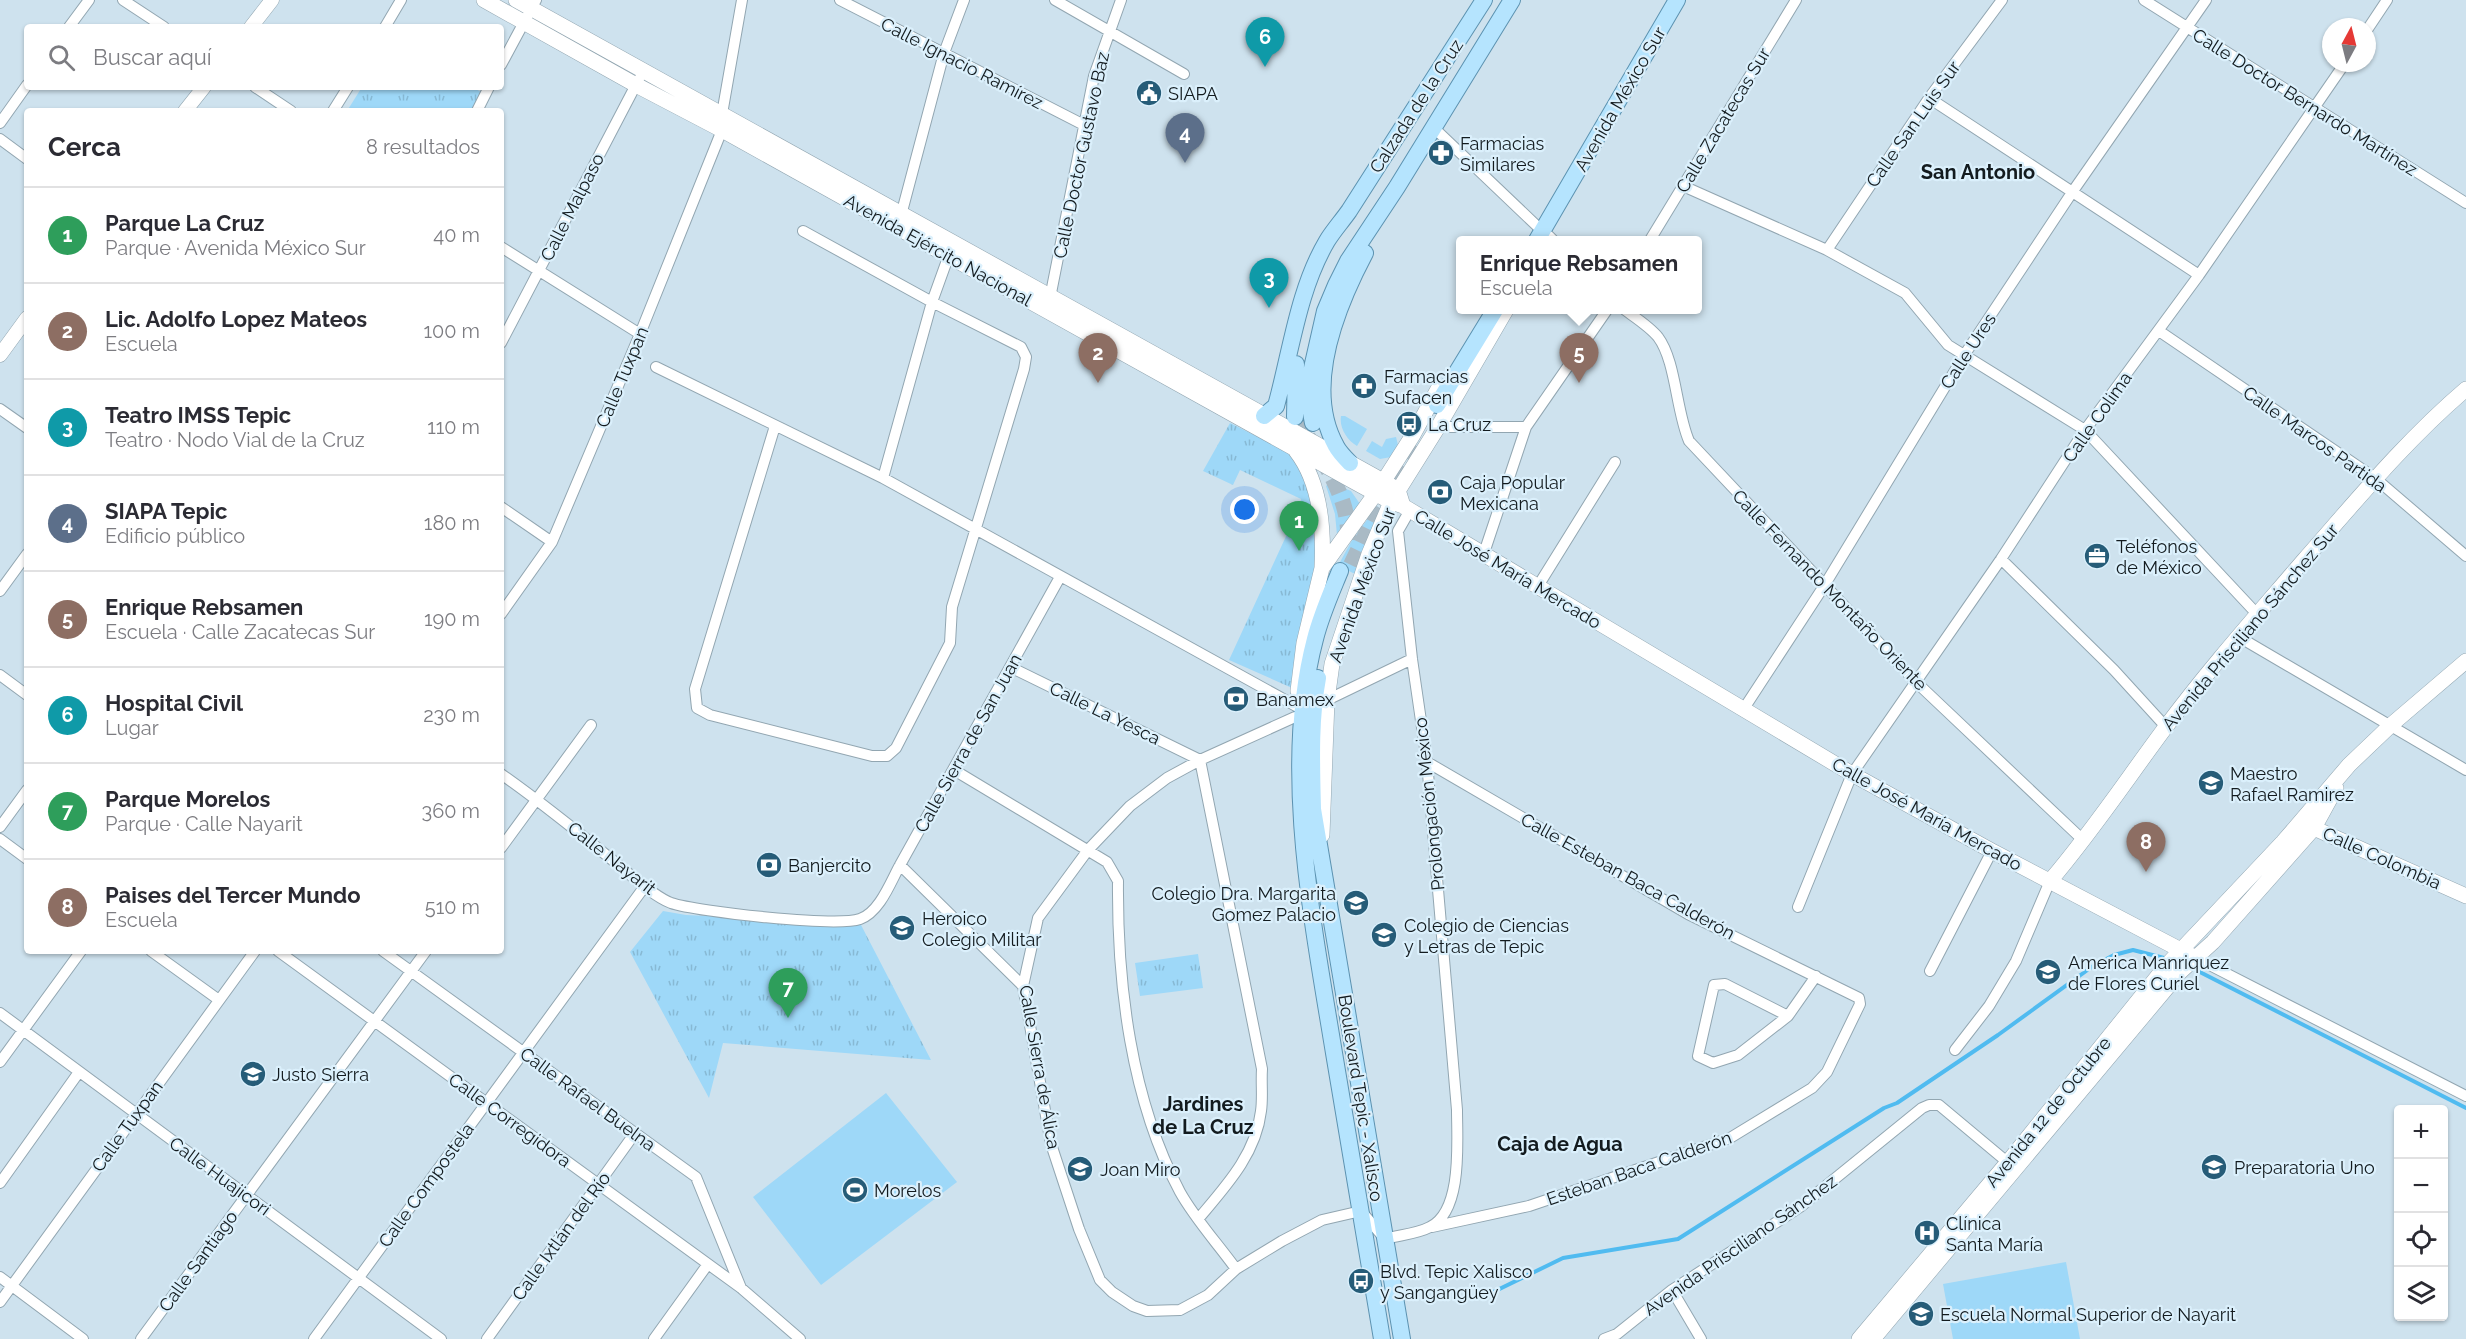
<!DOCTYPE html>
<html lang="es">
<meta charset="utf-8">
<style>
body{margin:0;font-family:Raleway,sans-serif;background:#f7f7f7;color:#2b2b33}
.controls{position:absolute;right:18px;bottom:18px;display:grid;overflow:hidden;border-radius:6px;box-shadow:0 2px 4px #0004}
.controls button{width:54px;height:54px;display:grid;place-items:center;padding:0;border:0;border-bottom:2px solid #e1e1e2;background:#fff;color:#2b2b33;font:30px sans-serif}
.compass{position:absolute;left:2322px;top:18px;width:54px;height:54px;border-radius:50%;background:#fff;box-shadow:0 2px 4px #0004;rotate:7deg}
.you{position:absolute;left:1245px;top:510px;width:21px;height:21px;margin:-15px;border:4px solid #fff;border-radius:50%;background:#1a73e8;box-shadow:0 0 0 9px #1a73e833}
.badge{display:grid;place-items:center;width:39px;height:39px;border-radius:50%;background:#265c78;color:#fff;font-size:20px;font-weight:700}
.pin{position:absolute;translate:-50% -50px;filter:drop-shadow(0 2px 3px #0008)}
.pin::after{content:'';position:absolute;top:32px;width:21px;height:18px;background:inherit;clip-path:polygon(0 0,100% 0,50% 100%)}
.popup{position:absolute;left:1456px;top:236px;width:246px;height:78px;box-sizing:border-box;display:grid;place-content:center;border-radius:6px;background:#fff;filter:drop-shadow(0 2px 4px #0005);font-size:20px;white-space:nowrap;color:#7c7c81}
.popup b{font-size:22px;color:#2b2b33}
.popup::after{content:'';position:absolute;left:50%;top:100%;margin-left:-12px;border:12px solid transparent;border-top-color:#fff}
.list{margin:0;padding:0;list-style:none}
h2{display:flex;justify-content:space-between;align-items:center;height:78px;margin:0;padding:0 24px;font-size:26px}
h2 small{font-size:20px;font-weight:400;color:#7c7c81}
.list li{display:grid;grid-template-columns:39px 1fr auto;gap:18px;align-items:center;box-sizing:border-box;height:96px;padding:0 24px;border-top:2px solid #e1e1e2}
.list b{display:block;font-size:22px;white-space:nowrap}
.list p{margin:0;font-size:20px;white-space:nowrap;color:#7c7c81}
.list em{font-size:20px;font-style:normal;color:#7c7c81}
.icon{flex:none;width:33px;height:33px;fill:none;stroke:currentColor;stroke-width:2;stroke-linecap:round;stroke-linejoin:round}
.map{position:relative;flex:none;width:2466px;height:1339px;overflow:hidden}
.search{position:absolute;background:#fff;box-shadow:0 2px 4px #0004;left:24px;top:24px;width:480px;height:66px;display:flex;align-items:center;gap:15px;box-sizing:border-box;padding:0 21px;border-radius:6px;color:#7c7c81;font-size:22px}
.panel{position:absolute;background:#fff;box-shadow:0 2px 4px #0004;left:24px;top:108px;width:480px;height:846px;border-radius:6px}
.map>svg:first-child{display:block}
</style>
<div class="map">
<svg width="2466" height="1339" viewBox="0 0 2466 1339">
<defs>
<pattern id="park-tufts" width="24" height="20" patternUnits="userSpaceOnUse" patternTransform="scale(1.5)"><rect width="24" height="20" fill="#9ed8f8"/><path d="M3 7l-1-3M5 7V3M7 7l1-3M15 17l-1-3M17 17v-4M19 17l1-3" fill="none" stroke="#87b9d4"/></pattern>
</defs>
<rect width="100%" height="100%" fill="#cee2ee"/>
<!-- grass -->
<path fill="#9ed8f8" d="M1341,416H1345L1367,429L1357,446C1347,440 1339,428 1341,416Z
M1396,437L1398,445L1391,457L1380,459L1366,451L1372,441L1382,447L1386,439Z
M1330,482L1351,491L1360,504L1337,535L1335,514L1326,486Z
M1377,506L1381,510L1357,575L1345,569L1334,573L1351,542Z
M886,1093L957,1182L821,1285L753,1197Z
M2066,1262L2080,1339H1953L1943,1284Z"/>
<!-- park -->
<path fill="url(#park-tufts)" d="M362,87H472L483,93L472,111H347Z
M1230,423L1308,462L1325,512L1316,590L1292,688L1229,660L1299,508L1301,499L1240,470L1233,485L1203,471Z
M663,911L686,915L860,923L931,1060L723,1043L709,1098L630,952Z
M1198,954L1203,988L1140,996L1135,963Z"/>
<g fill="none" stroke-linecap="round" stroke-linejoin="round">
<!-- stream -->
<path stroke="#50bbf0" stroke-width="4" d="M2192,968L2466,1108
M1481,1298L1563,1258L1678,1239L1884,1108L1897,1103L1998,1035L2093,966L2114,955L2133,950L2168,959"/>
<!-- primary-tunnel -->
<path stroke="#a9bac5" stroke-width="16" stroke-dasharray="16 8" stroke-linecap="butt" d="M1295,417C1318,454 1351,495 1348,541
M1351,565L1374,517L1418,439"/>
<!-- minor casing -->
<g stroke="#92a6b1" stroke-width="12">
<path id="minor" d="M123,0L164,27
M840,0L1084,125
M1055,0L1184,74
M2144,0L2466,203
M69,27L89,0
M385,27L401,0
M2367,30L2387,0
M501,65L536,0
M255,87L291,111
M1929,98L2199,275
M333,111L348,87
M477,111L489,87
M0,123L27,85
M1433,127L1538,227
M0,139L27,159
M1683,186L1827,250L1905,293L1948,345L2085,430L2257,614
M900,219L944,53L964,0
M1549,236L1553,240
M1650,240L1796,0
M501,247L640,334
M1827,250L1929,98L2002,0
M1049,303L1094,76L1121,0
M1625,310C1636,318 1650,327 1658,337C1676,361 1676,411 1689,441L1916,682L2084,841
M2159,331L2375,478L2466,556
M501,343L639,79
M656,367L883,478L1296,706
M0,409L27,428
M775,426L695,689L697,708L710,715L872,756H887L896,748L950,643L952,607L1024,369L1026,357L1021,347L932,302L803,231
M1438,427H1526
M883,478L932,302L950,252
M501,507L552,542
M1484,553L1526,427L1607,310
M2001,559L2114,670L2166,727
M1538,586L1615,462
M0,591L27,554
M501,614L552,542L640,334L722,130V114L742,0
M2239,637L2466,770
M1010,667L1200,760L1262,1069C1261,1083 1263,1098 1261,1111C1256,1154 1226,1186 1199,1218
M0,675L27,695
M1327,700L1412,659
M1743,710L1824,586L1965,354L2073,191L2206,0
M1295,717L1200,760L1167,778L1130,806L1088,850L1038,918L1023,986L1051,1144L1079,1229L1100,1280L1112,1292L1133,1306L1147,1311L1180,1310L1208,1295L1236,1269L1282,1241L1322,1220L1361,1211L1385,1239C1399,1235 1417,1234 1430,1227C1463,1211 1457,1141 1457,1110L1427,762L1412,659L1398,531L1410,510
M1427,762L1688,914L1859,998L1860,1004L1827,1072L1812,1088L1730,1138L1529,1206L1432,1227
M954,770L1107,862L1118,881C1117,984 1131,1100 1180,1192C1195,1219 1218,1244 1236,1269
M501,774C541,802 578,832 616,863C631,875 653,896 671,903C698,912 836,927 860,919C880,912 891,881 900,865L1060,577
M0,827L27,790
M0,839L27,859
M501,848L591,725
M900,865L1023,986
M1798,907L1852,774L2001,559L2085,430L2199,275L2345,63
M151,951L219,1000
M278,951L741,1288L800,1339
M383,951L696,1177L741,1288
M2196,958L2466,1096
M1930,971L1992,851
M0,1013L441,1339
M1788,1016L1725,984L1714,985L1698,1056L1713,1063L1738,1055L1788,1016L1816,976
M1955,1050L1989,1006L2016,961L2050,881
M0,1062L81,951
M0,1183L79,1072
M0,1277L83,1339
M1672,1290L1701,1339
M0,1302L255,951
M141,1339L426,951
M314,1339L645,886
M487,1339L635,1133
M654,1339L708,1264
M1604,1339L1617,1334L1672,1290L1800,1207L1922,1108L1929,1105H1939L2012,1166"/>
</g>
<!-- tertiary casing -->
<g stroke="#92a6b1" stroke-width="15">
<path id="tertiary" d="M251,27L272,0
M185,111L204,87
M0,355L27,318"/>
</g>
<!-- secondary casing -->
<g stroke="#92a6b1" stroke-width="16">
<path id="secondary" d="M484,0L636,85L722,130L1351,480L1391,502L1403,506L1852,774L1992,851L2196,958
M516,0L1383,481L1398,490L1403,506
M1296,451C1321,483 1324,529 1322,568
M1298,691L1304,643L1322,568L1376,493L1413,435L1438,389
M2307,825L2466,896
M1322,835L1327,700L1332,664L1369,554L1391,502L1438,427L1506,310
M2050,881C2092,832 2127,779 2165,728C2208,670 2257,615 2304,560C2356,501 2406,440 2466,389
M1859,1339L2008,1162L2166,966L2283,842L2349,765L2391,725L2466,661
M1873,1339L2180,972L2213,942L2314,828L2336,788"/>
</g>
<!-- primary casing -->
<g stroke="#5c92b0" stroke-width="18">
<path id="primary" d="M1537,240L1677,0
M1437,405L1495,310
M1264,416L1276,406C1291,352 1298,290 1327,241C1333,231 1342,221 1349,211L1484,0
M1295,417L1296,364
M1313,423L1308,397L1310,377L1325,311L1336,285L1348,261L1397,187L1512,0
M1350,463C1345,458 1339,452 1336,446C1303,387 1337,306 1365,253
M1340,571C1331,593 1321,615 1315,639C1281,767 1313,924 1334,1053C1350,1148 1366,1243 1382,1339
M1318,678C1310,721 1312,766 1313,809L1402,1339"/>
</g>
<!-- minor -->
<use href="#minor" stroke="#fff" stroke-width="10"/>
<!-- tertiary -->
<use href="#tertiary" stroke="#fff" stroke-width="14"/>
<!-- secondary -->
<use href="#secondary" stroke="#fff" stroke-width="15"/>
<!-- primary -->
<use href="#primary" stroke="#b5e4fe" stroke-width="16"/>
</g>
<!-- icons -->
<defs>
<g id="civic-disc" transform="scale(1.35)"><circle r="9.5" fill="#265c78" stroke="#dbf0fc"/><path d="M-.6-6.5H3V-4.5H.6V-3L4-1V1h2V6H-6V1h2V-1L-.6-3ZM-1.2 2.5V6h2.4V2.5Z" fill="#fff"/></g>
<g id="pharmacy-disc" transform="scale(1.35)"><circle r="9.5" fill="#265c78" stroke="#dbf0fc"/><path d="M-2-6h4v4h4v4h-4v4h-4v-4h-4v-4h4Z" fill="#fff"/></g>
<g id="bus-disc" transform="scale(1.35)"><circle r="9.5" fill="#265c78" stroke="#dbf0fc"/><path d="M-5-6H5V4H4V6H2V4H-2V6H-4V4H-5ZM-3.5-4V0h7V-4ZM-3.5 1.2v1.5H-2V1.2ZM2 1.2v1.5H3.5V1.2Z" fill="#fff"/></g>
<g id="bank-disc" transform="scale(1.35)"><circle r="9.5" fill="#265c78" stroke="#dbf0fc"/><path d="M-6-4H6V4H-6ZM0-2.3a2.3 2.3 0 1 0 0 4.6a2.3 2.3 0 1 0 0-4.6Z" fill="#fff"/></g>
<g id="office-disc" transform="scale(1.35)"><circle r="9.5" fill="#265c78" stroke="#dbf0fc"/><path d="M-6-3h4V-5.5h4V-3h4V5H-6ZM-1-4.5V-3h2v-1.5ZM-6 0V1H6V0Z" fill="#fff"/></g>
<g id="school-disc" transform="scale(1.35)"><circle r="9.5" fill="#265c78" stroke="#dbf0fc"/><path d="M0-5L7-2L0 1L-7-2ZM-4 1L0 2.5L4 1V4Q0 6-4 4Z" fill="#fff"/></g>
<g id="university-disc" transform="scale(1.35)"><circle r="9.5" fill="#265c78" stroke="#dbf0fc"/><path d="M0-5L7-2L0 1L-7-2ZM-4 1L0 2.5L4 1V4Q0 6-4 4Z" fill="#fff"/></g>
<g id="stadium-disc" transform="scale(1.35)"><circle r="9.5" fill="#265c78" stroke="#dbf0fc"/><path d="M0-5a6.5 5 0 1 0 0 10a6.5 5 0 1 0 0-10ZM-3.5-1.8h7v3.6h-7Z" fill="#fff"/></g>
<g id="hospital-disc" transform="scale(1.35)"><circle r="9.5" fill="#265c78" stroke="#dbf0fc"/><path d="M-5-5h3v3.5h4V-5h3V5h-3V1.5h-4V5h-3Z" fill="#fff"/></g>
</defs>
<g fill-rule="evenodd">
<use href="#civic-disc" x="1149" y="93"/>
<use href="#pharmacy-disc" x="1441" y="153"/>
<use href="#pharmacy-disc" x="1364" y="386"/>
<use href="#bus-disc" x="1409" y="424"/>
<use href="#bank-disc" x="1440" y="492"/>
<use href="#office-disc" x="2097" y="556"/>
<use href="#bank-disc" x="1236" y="699"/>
<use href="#school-disc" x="2211" y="783"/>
<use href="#bank-disc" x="769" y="865"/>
<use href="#school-disc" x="1356" y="903"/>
<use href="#school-disc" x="902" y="928"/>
<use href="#university-disc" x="1384" y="935"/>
<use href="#school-disc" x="2048" y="972"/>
<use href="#school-disc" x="253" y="1074"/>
<use href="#university-disc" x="2214" y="1167"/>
<use href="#school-disc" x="1080" y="1169"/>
<use href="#stadium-disc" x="855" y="1190"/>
<use href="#hospital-disc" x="1927" y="1233"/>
<use href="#bus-disc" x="1361" y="1281"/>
<use href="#university-disc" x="1921" y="1314"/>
</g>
<g text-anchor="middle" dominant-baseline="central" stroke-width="4.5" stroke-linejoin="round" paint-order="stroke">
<!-- street labels -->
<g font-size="18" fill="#131b1f" stroke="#dbf0fc">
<text transform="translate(962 63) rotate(27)">Calle Ignacio Ramírez</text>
<text transform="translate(1620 99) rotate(-60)">Avenida México Sur</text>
<text transform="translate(2305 102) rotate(32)">Calle Doctor Bernardo Martínez</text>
<text transform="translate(1416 106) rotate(-57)">Calzada de la Cruz</text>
<text transform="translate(1723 120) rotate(-59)">Calle Zacatecas Sur</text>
<text transform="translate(1913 124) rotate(-55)">Calle San Luis Sur</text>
<text transform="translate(1081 155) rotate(-78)">Calle Doctor Gustavo Baz</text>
<text transform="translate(572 207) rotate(-63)">Calle Malpaso</text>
<text transform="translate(938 250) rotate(29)">Avenida Ejército Nacional</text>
<text transform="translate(1968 351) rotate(-57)">Calle Ures</text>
<text transform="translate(622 377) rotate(-67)">Calle Tuxpan</text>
<text transform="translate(2097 417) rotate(-55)">Calle Colima</text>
<text transform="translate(2315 439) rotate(35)">Calle Marcos Partida</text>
<text transform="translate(1508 569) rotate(31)">Calle José María Mercado</text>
<text transform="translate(1362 585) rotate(-70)">Avenida México Sur</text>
<text transform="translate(1830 590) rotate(46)">Calle Fernando Montaño Oriente</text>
<text transform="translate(2250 627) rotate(-50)">Avenida Prisciliano Sánchez Sur</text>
<text transform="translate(1105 713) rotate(26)">Calle La Yesca</text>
<text transform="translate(968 743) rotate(-61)">Calle Sierra de San Juan</text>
<text transform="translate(1429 804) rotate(-96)">Prolongación México</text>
<text transform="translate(1927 814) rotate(29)">Calle José María Mercado</text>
<text transform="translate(612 858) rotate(38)">Calle Nayarit</text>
<text transform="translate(2382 858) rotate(24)">Calle Colombia</text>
<text transform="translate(1628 876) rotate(29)">Calle Esteban Baca Calderón</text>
<text transform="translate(1040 1067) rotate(80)">Calle Sierra de Álica</text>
<text transform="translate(1361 1098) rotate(81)">Boulevard Tepic - Xalisco</text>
<text transform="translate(588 1099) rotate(36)">Calle Rafael Buelna</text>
<text transform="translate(2048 1112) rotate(-51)">Avenida 12 de Octubre</text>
<text transform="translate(510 1120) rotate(36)">Calle Corregidora</text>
<text transform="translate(127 1126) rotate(-54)">Calle Tuxpan</text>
<text transform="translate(1639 1168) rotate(-19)">Esteban Baca Calderón</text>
<text transform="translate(220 1176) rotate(36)">Calle Huajicori</text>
<text transform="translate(426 1185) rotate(-54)">Calle Compostela</text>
<text transform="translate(561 1236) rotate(-54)">Calle Ixtlán del Río</text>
<text transform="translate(1740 1245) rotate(-35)">Avenida Prisciliano Sánchez</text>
<text transform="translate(198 1261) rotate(-54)">Calle Santiago</text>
</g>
<!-- poi labels -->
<g font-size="18" fill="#131b1f" stroke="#dbf0fc" text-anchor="start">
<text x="1168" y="93">SIAPA</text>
<text x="1460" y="143">Farmacias<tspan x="1460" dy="21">Similares</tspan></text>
<text x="1384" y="376">Farmacias<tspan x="1384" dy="21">Sufacen</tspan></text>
<text x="1428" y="424">La Cruz</text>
<text x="1460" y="482">Caja Popular<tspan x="1460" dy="21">Mexicana</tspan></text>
<text x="2116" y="546">Teléfonos<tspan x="2116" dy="21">de México</tspan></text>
<text x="1256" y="699">Banamex</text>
<text x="2230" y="773">Maestro<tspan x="2230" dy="21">Rafael Ramirez</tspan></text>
<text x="788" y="865">Banjercito</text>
<text x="1336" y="893" text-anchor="end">Colegio Dra. Margarita<tspan x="1336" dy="21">Gomez Palacio</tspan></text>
<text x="922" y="918">Heroico<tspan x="922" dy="21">Colegio Militar</tspan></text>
<text x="1404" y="925">Colegio de Ciencias<tspan x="1404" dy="21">y Letras de Tepic</tspan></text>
<text x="2068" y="962">America Manriquez<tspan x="2068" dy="21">de Flores Curiel</tspan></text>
<text x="272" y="1074">Justo Sierra</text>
<text x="2234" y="1167">Preparatoria Uno</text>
<text x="1100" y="1169">Joan Miro</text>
<text x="874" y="1190">Morelos</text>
<text x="1946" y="1223">Clínica<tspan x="1946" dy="21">Santa María</tspan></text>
<text x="1380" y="1271">Blvd. Tepic Xalisco<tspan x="1380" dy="21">y Sangangüey</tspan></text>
<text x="1940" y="1314">Escuela Normal Superior de Nayarit</text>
</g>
<!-- neighbourhood labels -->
<g font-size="20" font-weight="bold" fill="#131b1f" stroke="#dbf0fc">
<text x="1978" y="172">San Antonio</text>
<text x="1203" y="1104">Jardines<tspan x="1203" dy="23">de La Cruz</tspan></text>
<text x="1560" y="1144">Caja de Agua</text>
</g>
</g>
</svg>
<div class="controls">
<button>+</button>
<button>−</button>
<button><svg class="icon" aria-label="locate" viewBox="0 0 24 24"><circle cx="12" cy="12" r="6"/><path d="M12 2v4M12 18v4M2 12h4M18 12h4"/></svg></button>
<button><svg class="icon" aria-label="layers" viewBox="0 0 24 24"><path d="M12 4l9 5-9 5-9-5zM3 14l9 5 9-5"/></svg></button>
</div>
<svg class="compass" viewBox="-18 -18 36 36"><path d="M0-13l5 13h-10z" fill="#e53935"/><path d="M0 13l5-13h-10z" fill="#7c7c81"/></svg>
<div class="you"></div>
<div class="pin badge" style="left:1299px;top:551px;background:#2e9e5b">1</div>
<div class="pin badge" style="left:1098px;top:383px;background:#8d6e63">2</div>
<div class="pin badge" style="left:1269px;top:308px;background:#0f9aa8">3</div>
<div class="pin badge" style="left:1185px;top:163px;background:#5c6f8a">4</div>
<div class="pin badge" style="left:1579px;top:383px;background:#8d6e63">5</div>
<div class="popup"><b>Enrique Rebsamen</b>Escuela</div>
<div class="pin badge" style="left:1265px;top:67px;background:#0f9aa8">6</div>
<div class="pin badge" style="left:788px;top:1018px;background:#2e9e5b">7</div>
<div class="pin badge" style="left:2146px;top:872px;background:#8d6e63">8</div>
<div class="search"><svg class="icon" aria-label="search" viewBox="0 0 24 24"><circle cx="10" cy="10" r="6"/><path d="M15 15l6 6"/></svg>Buscar aquí</div>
<section class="panel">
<h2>Cerca<small>8 resultados</small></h2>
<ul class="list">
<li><span class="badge" style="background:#2e9e5b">1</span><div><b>Parque La Cruz</b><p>Parque · Avenida México Sur</p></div><em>40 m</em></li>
<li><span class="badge" style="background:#8d6e63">2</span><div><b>Lic. Adolfo Lopez Mateos</b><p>Escuela</p></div><em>100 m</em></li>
<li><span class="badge" style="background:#0f9aa8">3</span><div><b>Teatro IMSS Tepic</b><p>Teatro · Nodo Vial de la Cruz</p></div><em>110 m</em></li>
<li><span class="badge" style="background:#5c6f8a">4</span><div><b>SIAPA Tepic</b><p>Edificio público</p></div><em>180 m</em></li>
<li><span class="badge" style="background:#8d6e63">5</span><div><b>Enrique Rebsamen</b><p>Escuela · Calle Zacatecas Sur</p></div><em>190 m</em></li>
<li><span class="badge" style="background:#0f9aa8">6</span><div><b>Hospital Civil</b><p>Lugar</p></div><em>230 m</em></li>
<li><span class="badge" style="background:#2e9e5b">7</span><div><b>Parque Morelos</b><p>Parque · Calle Nayarit</p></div><em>360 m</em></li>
<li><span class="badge" style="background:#8d6e63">8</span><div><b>Paises del Tercer Mundo</b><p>Escuela</p></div><em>510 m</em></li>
</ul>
</section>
</div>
